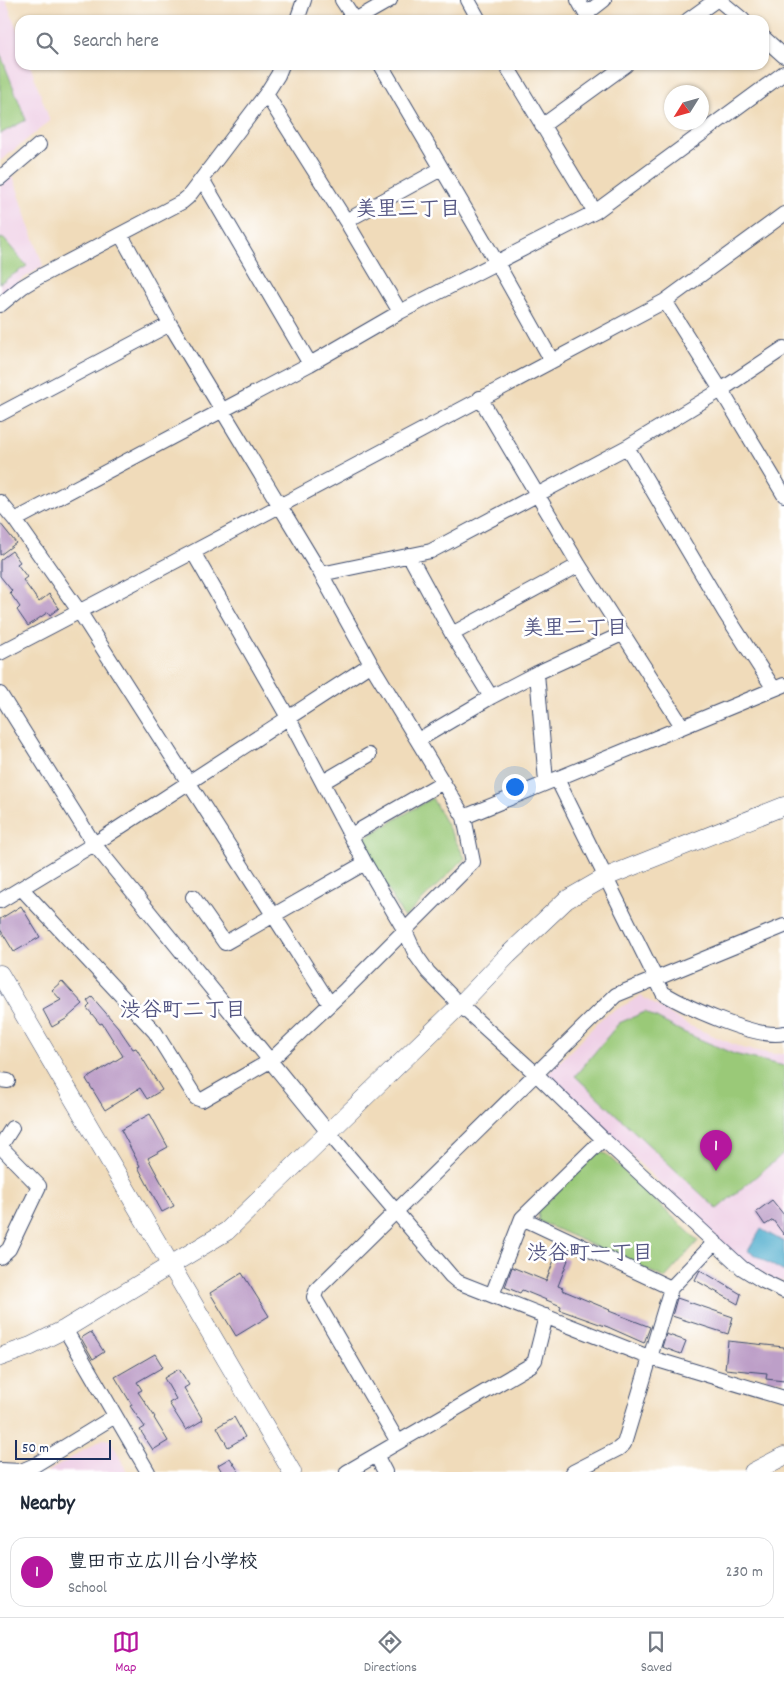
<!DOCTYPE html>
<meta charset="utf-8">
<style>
body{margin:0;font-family:Dekko,"Klee One",sans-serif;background:#f2f2f3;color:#1f2937}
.compass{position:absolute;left:664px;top:85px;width:45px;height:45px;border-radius:50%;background:#fff;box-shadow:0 1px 4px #0004;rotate:233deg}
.scale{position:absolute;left:15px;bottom:12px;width:96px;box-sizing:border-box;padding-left:5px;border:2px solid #1b2f5e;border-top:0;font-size:14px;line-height:18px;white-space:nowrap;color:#1b2f5e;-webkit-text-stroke:4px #fff;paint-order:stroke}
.you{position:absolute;left:514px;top:786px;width:18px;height:18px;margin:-12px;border:4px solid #fff;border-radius:50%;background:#1a73e8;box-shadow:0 0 0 8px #1a73e833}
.badge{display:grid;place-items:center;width:32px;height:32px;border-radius:50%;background:#b5179e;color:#fff;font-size:16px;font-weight:700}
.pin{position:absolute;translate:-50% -41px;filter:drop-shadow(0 1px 2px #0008)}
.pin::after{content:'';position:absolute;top:26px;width:18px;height:15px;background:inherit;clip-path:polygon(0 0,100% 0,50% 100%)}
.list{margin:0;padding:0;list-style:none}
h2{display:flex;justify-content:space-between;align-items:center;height:65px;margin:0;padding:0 20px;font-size:21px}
h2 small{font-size:16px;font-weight:400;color:#747a83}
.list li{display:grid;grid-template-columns:32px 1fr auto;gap:15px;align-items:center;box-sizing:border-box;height:70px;margin:0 10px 10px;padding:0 10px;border:1px solid #e0e1e3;border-radius:15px}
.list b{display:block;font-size:19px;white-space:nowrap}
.list p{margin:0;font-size:16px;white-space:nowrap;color:#747a83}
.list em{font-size:16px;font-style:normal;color:#747a83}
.icon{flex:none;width:28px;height:28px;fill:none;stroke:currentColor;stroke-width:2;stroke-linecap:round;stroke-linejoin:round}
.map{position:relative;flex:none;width:784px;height:1472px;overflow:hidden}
.search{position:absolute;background:#fff;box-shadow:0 1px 4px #0004;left:15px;right:15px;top:15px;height:55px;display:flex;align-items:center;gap:12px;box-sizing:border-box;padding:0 18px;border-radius:15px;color:#747a83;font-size:19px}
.sheet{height:145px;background:#fff}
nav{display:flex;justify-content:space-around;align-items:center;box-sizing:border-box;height:70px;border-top:1px solid #e0e1e3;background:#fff;font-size:14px;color:#747a83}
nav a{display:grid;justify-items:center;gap:2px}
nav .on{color:#b5179e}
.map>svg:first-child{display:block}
</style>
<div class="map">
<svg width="784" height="1472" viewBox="0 0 784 1472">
<rect width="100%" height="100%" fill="#fff"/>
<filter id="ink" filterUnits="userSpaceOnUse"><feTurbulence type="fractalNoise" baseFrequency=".02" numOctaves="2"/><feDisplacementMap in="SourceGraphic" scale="10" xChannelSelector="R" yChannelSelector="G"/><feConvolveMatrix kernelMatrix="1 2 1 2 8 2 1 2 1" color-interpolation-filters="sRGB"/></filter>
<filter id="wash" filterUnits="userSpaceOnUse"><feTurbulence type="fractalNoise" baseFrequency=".0096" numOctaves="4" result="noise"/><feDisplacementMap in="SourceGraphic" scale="20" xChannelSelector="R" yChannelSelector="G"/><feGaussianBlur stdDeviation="1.12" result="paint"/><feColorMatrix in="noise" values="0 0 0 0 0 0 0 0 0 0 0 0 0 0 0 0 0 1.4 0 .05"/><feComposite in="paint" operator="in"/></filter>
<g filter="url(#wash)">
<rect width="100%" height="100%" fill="#f0dbba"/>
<!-- built -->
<path fill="#efd0e6" d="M0,0H6L20,38V65H30L50,121L0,161Z
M13,176L43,266L21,280L0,297V186Z
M641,996L688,1025L742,1048L773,1054H784V1282L772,1279L737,1257L547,1075L603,1017Z
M103,1439L111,1440L127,1472H47Z"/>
<!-- green -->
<path fill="#9ac978" stroke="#5a7c6b" d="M0,53L26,120L0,134Z
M0,238L4,239L27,266L0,283Z
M432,798L465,858L404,918L361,840Z
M645,1012L683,1032L734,1054L784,1066V1153L717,1209L575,1076L619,1023Z
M599,1152L606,1154L698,1241L665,1278L539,1221L538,1211Z"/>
<!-- water -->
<path fill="#4daccc" stroke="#346e95" d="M761,1229L784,1242V1272L748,1251Z"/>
<g id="blocks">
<!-- building -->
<path fill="#bd9fc8" d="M0,523L16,543L0,555Z
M12,551L20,562L17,564L27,577L23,580L39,602L49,594L59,608L50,615L48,612L28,626L17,610L20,607L10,593L12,591L0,576V560Z
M21,906L40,937L14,952L0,929V919Z
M62,981L83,1004L66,1019L52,1027L43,1010L61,1000L52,990Z
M92,997L118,1027L133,1049L136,1048L162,1090L147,1099L140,1088L105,1110L86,1079L123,1056L102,1023L100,1024L87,1008L90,1005L87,1001Z
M150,1114L168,1147L148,1158L174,1206L162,1212L138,1167L140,1166L121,1130Z
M772,1200L784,1215V1235L773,1220L765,1225L756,1212Z
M556,1255L568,1260L558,1286L563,1288L562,1290L610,1310L609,1311L650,1327L644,1343L608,1327L560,1310L561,1306L522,1290L520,1293L505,1287L512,1267L546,1281Z
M700,1270L741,1294L738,1304L695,1280Z
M242,1273L269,1316L236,1336L210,1293Z
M677,1298L733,1317L728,1334L672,1316Z
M91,1332L104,1352L93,1359L81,1338Z
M666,1334L686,1341L681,1354L662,1347Z
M728,1341L784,1347V1381L766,1379L767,1373L725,1369Z
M155,1354L163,1367L137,1382L142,1390L138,1392L155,1417L154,1418L168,1441L153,1450L140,1430L145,1427L130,1406L132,1405L115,1377Z
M179,1369L189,1385L184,1388L203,1420L186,1430L169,1403L176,1399L164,1378Z
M234,1417L245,1437L228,1447L217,1427Z
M230,1458L239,1472H222L218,1465Z"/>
</g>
</g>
<g filter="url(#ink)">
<use href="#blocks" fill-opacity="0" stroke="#3b496c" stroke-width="1"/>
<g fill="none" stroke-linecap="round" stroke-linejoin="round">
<!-- minor casing -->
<g stroke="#3b496c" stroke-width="16">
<path id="minor" d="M342,0L355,20
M468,0L479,20
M578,0L589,20
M719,0L743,20
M586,14L604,0
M297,20L304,0
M355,20L390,0
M688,20L716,0
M764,38L784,56
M381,65L497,263L552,361
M506,65L595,212
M266,94L346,221L400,312
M542,126L626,65
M0,178L39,145
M202,179L310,364
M346,221L441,169
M665,301L721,390L784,495
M0,305L22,287L37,278L182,202L188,197L266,94L278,75L282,65
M480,398L579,565L682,726
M0,414L170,324
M627,447L725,613L774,689
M0,502L15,520L79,611L330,1004
M15,520L310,364L400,312L595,212L784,73
M193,552L289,719L365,863L405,931L416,955L428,972L460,1005L536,1074L603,1139L742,1268L763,1281L784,1291
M409,555L452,634L491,697
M321,574L431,551L627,447L721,390L784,348
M452,634L579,565
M0,653L193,552L665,301L784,214
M537,673L546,782
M0,694L94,844L328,1132L451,1276L458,1282L651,1358L784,1398
M418,740L491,697L537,673L622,634
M557,779L663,993C687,1007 757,1040 784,1033
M323,782L369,755
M464,817L784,685
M351,835L443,782
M22,889L155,1032L196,1098L202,1100L270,1061L346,989L473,862L464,817L371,664L321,574L170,324L121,235
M193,897L225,943L365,863
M0,901L94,844L371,664
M0,1080L8,1081
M0,1146L39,1186L9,1249L0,1257
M0,1147L12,1128
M522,1218L671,1288
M492,1295L522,1218L603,1139
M65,1329L148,1472
M398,1442L314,1297L317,1289L616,995L784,926
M376,1455L385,1472
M0,1470L21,1471L35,1465L115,1416
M347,1472L531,1365L535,1360L546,1316
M573,1472L618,1449L624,1444L671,1288L715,1242"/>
</g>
<!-- tertiary casing -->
<g stroke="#3b496c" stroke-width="19">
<path id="tertiary" d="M0,974L292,1472
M0,1357L31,1346L65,1329L227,1231L460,1005L508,955L566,900L606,877L784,806
M753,1472L784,1456"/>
</g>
<!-- minor -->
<use href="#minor" stroke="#fff" stroke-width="14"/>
<!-- tertiary -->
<use href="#tertiary" stroke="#fff" stroke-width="18"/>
</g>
</g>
<g text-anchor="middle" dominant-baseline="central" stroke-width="5" stroke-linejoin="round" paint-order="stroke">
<!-- neighbourhood labels -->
<g font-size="21" font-weight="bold" fill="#545683" stroke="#fff">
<text x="408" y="211">美里三丁目</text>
<text x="575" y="630">美里二丁目</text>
<text x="183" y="1012">渋谷町二丁目</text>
<text x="590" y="1255">渋谷町一丁目</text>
</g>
</g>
</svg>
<svg class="compass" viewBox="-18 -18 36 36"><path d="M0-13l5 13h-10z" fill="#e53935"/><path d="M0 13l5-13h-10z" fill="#747a83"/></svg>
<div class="scale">50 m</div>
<div class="you"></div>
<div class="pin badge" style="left:716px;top:1171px">1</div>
<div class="search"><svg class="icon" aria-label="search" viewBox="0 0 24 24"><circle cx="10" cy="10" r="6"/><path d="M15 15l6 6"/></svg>Search here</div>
</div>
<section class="sheet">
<h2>Nearby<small></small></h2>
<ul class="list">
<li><span class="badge">1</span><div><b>豊田市立広川台小学校</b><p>School</p></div><em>230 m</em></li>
</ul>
</section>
<nav>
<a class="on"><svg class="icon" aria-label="map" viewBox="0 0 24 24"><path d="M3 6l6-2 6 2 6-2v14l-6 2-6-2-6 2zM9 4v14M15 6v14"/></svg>Map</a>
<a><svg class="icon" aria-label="directions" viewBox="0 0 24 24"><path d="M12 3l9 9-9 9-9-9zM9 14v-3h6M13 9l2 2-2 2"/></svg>Directions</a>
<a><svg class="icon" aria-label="saved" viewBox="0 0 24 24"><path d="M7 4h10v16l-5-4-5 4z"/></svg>Saved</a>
</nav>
